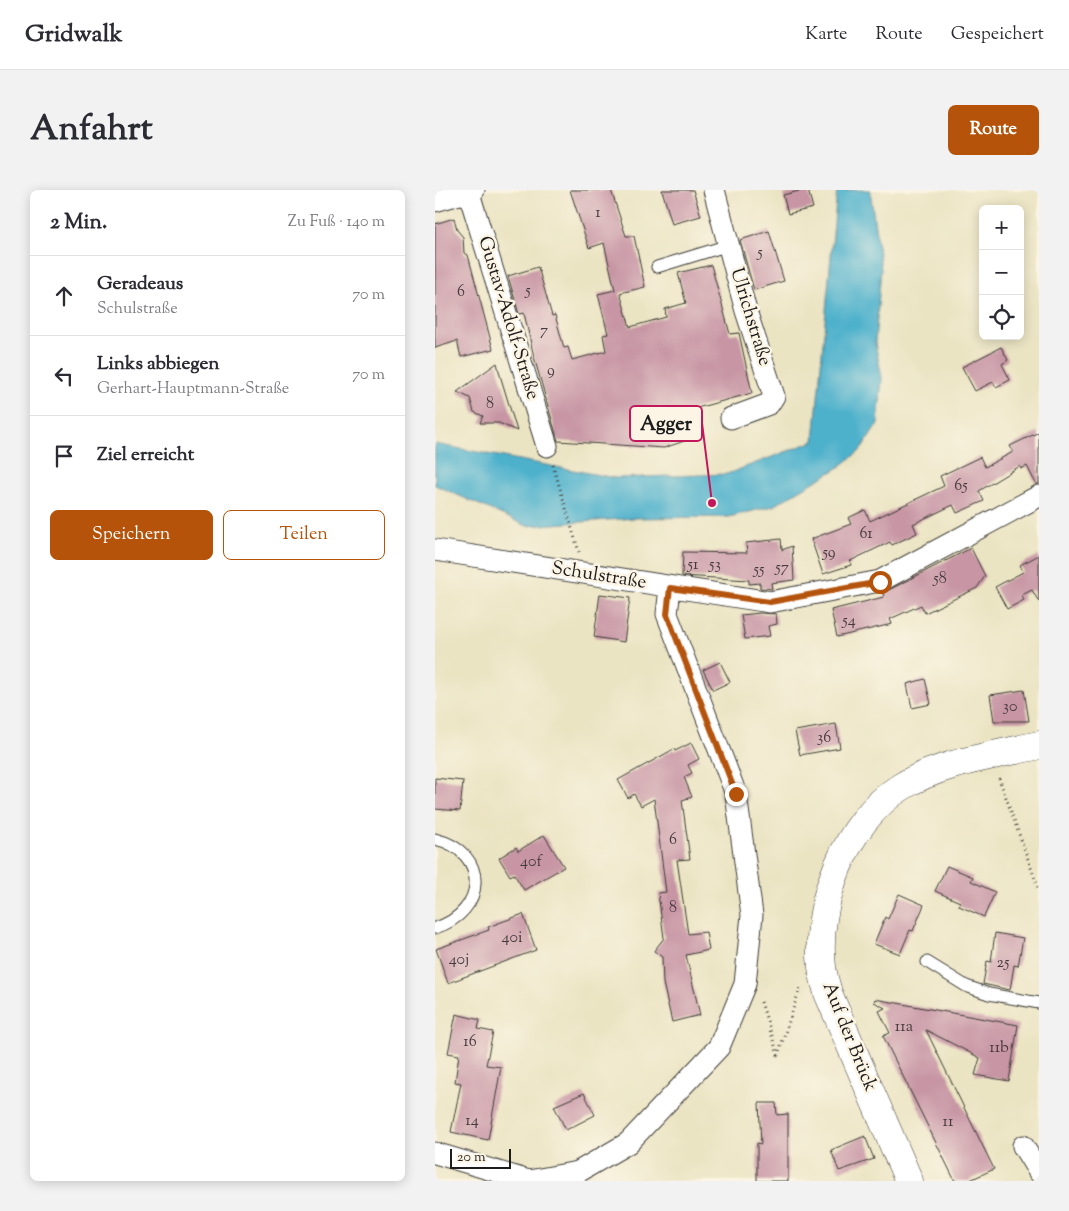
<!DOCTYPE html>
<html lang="de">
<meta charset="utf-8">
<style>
body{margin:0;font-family:"Sorts Mill Goudy",serif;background:#f2f2f3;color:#2b2b33}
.controls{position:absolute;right:15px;top:15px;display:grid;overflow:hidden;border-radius:8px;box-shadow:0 2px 12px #0003}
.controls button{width:45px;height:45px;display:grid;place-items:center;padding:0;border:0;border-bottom:1px solid #e1e1e2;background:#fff;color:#2b2b33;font:25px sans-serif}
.scale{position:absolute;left:15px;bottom:12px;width:61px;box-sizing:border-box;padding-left:5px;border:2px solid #1c1c1c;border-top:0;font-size:14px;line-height:18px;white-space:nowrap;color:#1c1c1c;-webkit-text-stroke:4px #fcf5e5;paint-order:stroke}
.stop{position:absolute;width:15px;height:15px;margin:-11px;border:4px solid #b45309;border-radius:50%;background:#fff}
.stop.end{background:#b45309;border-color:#fff;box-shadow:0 1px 5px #0008}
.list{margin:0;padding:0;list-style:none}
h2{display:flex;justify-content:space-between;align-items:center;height:65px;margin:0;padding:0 20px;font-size:21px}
h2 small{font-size:16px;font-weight:400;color:#7c7c81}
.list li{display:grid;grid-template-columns:32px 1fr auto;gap:15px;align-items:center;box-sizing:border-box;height:80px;padding:0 20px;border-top:1px solid #e1e1e2}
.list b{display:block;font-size:19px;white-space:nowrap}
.list p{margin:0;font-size:16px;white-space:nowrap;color:#7c7c81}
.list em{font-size:16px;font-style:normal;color:#7c7c81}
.actions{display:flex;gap:10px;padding:15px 20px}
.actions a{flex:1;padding:11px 0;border:1px solid #b45309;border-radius:8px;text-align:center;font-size:18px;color:#b45309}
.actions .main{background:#b45309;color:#fff}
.icon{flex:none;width:28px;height:28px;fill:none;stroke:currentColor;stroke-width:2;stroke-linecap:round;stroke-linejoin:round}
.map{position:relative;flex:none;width:604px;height:991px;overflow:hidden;border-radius:8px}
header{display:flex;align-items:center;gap:30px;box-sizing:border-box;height:70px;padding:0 25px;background:#fff;border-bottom:1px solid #e1e1e2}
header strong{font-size:24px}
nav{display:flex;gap:28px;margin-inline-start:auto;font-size:18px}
.intro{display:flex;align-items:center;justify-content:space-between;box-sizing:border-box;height:120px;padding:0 30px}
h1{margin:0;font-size:35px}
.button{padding:12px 22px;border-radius:8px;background:#b45309;color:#fff;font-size:18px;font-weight:700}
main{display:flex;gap:30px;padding:0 30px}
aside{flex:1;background:#fff;border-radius:8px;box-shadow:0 2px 12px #0003}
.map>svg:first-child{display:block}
</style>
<header>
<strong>Gridwalk</strong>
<nav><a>Karte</a><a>Route</a><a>Gespeichert</a></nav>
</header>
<div class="intro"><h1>Anfahrt</h1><a class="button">Route</a></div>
<main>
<aside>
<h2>2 Min.<small>Zu Fuß · 140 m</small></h2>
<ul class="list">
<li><svg class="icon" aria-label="ahead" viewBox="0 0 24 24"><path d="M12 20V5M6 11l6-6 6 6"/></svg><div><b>Geradeaus</b><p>Schulstraße</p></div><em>70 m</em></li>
<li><svg class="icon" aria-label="left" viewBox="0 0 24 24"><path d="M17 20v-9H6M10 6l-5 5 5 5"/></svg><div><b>Links abbiegen</b><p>Gerhart-Hauptmann-Straße</p></div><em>70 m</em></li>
<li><svg class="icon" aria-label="arrive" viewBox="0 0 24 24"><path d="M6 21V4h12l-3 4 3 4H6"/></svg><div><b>Ziel erreicht</b></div></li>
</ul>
<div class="actions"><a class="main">Speichern</a><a>Teilen</a></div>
</aside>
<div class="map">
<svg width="604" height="991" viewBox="0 0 604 991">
<rect width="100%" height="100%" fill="#fcf5e5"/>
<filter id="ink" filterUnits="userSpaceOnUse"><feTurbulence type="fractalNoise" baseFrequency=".02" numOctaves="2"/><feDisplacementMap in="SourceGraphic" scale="10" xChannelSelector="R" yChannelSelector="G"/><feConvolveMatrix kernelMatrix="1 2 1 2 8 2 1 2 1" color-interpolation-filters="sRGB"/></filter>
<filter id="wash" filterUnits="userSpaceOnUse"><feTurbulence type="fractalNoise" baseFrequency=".0096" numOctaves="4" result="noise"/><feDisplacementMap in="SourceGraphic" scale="20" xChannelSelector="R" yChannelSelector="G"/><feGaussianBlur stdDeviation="1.12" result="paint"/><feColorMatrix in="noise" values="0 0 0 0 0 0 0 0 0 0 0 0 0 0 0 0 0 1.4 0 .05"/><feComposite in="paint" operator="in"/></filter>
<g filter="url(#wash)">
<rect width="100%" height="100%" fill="#ebe4c3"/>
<!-- water -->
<path fill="#4db1cc" stroke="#346674" d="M402,0H435L446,79L440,153L447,188L443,234L425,261L403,278L338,316L294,327L200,328L92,336L0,295V254L180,288L292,284L379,251Z"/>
<g id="blocks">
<!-- building -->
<path fill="#c795a4" d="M135,0H176L191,46H199L210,97L185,103L195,137L231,127L230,119L251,113L243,83L276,75L295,144L304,143L317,203L251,221L258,248L229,258L123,251L99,167L89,123L84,124L73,86L103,77L117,126L120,125L129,158L133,157L137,170L171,161L168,145L173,144L163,104L180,100L169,53L154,58Z
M227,0H258L266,26L237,34Z
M368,0H373L378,18L353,24L348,5Z
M19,28L22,40L28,47L29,63L33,65L58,159L26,167L22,151L0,158V34Z
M334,41L349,91L319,100L305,50Z
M566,157L573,170L567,174L575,190L561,197L558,192L540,201L527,177Z
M62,173L65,185L82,241L64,233H45L48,226L39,222L35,208L22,202Z
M604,242V294H601L592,276L586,279L585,276L544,301L549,311L522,323L518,315L478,334L482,343L457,355L455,352L415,371L416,375L388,384L376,349L416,334L413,328L430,320L435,331L509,296L505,286L545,267L550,277L578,262L575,256Z
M346,349L347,360L357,356L359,390L336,393L337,399L325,398V393L314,394V390L247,386L248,362L312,363L311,353Z
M536,358L550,386L542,398L490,423L486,415L455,429L457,434L402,447L396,420L449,407L448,403Z
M604,365V412L597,400L587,405L589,410L572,419L560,397L588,382L585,375Z
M165,404L195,408L189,452L159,447Z
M325,423L341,424L342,434L333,436L335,446L310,449L306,425Z
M285,472L295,492L278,500L268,480Z
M490,489L496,514L477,518L472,494Z
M589,500L594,531H559L555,505Z
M401,534L405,558L365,565L360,541Z
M256,553L264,569L253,575L257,583L249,587L257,607L247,610L255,669L242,670L253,744L271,742L274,760L251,765L265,825L237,832L228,793L227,767L219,761L229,748L223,703L231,702L219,609L206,616L199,604L193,608L183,590L239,559L240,561Z
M0,588L28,591L25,621L0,619Z
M109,645L129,677L89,700L79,684L75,686L64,668L81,657L83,661Z
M512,676L538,687L536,691L560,702L549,727L524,716L525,712L500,701Z
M464,704L489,715L478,741L475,740L465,764L439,754L450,727L453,729Z
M88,724L101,760L13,793L1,759L54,740L53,737Z
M560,743L588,748L583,776L579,775L575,800L548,794L552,771L556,772Z
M440,809L583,835L574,891L540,885L545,868L491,840L559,979L533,991H520L448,846L455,843L444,821L450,818L439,812Z
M21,824L45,830L43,839L58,842L51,875L66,877L53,950L16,942L26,893L20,892L24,865L13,863Z
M149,903L160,925L131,940L119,916Z
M324,913H341L342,925L353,924V991H322V953L326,954Z
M430,946L439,969L404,981L396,960Z"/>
</g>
</g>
<g filter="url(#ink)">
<use href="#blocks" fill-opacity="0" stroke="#3b3a35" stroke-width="1"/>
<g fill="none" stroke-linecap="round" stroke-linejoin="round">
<!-- service casing -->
<g stroke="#3b3a35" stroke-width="13">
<path id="service" d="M222,77L294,55
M0,649C55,662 52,722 0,738
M492,772L531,796L554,804L604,813"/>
</g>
<!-- minor casing -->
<g stroke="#3b3a35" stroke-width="23">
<path id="minor" d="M33,0L112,256
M279,0L311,121L339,206L334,214L296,228
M0,11L39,0
M0,360L335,412L445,391L604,306
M588,956L604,982
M0,963L94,991L143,982L193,953L284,857L310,794L317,725L301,604L232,424L235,398"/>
</g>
<!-- secondary casing -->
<g stroke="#3b3a35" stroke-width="29">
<path id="secondary" d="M474,991L393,803C391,795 388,786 387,777C379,714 411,631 466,597C504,573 561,565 604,555"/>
</g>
<!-- path -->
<path stroke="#3b3a35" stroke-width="3" stroke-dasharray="1 4" stroke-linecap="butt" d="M118,275L144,362
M564,588L604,700
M326,812L343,865L366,795"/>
<!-- service -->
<use href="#service" stroke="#fff" stroke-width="11"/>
<!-- minor -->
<use href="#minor" stroke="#fff" stroke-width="21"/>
<!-- secondary -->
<use href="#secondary" stroke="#fff" stroke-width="28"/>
</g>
</g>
<g fill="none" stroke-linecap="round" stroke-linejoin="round" filter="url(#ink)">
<!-- route -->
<path stroke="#b45309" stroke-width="6" d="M301,604L232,424L235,398L335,412L445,392"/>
</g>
<g text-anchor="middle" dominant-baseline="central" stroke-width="5" stroke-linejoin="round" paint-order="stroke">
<!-- number labels -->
<g font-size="16" fill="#473a3e">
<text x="163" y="23">1</text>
<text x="325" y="63">5</text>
<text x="93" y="101">5</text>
<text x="26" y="102">6</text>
<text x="109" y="141">7</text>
<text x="116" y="181">9</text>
<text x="55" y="214">8</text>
<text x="526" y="296">65</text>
<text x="431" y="344">61</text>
<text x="394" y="363">59</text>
<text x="258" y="375">51</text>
<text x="280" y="375">53</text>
<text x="347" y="378">57</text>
<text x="324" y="380">55</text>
<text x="505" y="389">58</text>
<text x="414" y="431">54</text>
<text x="575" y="517">30</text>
<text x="389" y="548">36</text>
<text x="238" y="650">6</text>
<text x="96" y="672">40f</text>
<text x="238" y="718">8</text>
<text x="77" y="748">40i</text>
<text x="24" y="770">40j</text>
<text x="568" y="773">25</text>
<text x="469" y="837">11a</text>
<text x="35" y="852">16</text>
<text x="564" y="858">11b</text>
<text x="37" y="931">14</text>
<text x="513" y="932">11</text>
</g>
<!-- street labels -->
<g font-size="19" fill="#1c1c1c" stroke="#fcf5e5">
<text transform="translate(315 127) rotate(73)">Ulrichstraße</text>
<text transform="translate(73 128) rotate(73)">Gustav-Adolf-Straße</text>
<text transform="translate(164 386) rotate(9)">Schulstraße</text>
<text transform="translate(414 847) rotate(68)">Auf der Brück</text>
</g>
</g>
<!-- callouts -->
<path fill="none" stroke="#c2185b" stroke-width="2" d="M277 313L267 233"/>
<circle fill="#c2185b" stroke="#fcf5e5" stroke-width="2" cx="277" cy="313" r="5"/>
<rect fill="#fcf5e5" stroke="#c2185b" stroke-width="2" x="195" y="216" width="72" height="35" rx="5"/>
<g font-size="20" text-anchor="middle" font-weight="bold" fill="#1c1c1c">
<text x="231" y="240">Agger</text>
</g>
</svg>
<div class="controls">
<button>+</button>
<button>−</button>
<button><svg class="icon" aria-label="locate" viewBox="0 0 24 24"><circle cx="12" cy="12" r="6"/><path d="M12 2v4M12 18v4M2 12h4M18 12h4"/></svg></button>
</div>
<div class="scale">20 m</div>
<div class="stop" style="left:445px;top:392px"></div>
<div class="stop end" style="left:301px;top:604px"></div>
</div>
</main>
